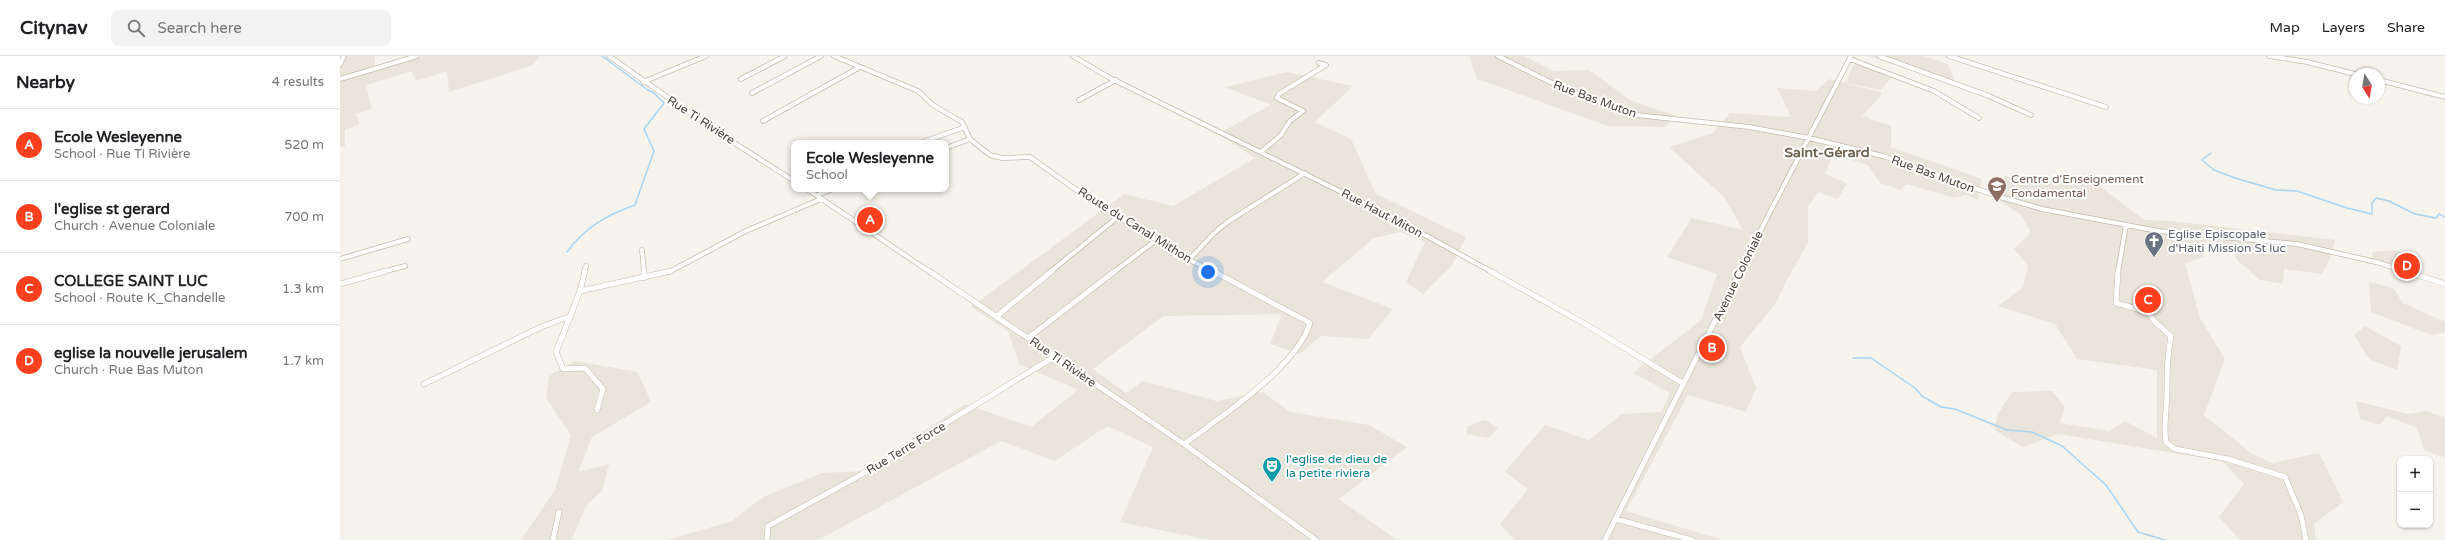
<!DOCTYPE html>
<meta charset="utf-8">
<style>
body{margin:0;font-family:"Varela Round",sans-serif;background:#f2f2f2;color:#202124}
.controls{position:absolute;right:12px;bottom:12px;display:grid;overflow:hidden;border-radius:8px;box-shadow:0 1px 3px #0004}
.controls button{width:36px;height:36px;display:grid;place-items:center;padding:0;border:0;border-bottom:1px solid #e0e0e0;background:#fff;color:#202124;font:20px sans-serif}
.compass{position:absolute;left:2009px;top:12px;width:36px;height:36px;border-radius:50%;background:#fff;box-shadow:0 1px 3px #0004;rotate:169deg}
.you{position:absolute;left:868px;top:216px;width:14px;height:14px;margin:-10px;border:3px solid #fff;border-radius:50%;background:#1a73e8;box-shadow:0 0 0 6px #1a73e833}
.badge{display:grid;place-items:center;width:26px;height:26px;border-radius:50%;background:#fc3f1d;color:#fff;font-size:13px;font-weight:700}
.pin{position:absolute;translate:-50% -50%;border:2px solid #fff;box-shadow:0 1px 4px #0006}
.popup{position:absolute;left:451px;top:84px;width:158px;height:52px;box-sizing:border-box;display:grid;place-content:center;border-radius:8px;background:#fff;filter:drop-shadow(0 1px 3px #0005);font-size:13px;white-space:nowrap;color:#757577}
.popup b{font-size:15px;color:#202124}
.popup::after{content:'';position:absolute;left:50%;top:100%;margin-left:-8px;border:8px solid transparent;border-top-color:#fff}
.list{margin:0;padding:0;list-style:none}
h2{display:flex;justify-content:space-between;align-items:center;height:52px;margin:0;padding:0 16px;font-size:17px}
h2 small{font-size:13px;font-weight:400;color:#757577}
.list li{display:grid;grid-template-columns:26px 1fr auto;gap:12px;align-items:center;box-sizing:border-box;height:72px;padding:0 16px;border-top:1px solid #e0e0e0}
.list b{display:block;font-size:15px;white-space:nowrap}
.list p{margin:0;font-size:13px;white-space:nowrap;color:#757577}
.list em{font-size:13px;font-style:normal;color:#757577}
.icon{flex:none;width:22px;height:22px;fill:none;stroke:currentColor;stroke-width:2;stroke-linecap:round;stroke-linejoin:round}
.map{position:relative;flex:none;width:2105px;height:484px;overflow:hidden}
header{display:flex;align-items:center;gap:24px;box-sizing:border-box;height:56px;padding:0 20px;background:#fff;border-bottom:1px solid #e0e0e0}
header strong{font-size:19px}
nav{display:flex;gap:22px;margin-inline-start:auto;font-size:14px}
.search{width:280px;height:36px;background:#f2f2f2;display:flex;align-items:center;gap:10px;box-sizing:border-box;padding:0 14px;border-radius:8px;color:#757577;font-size:15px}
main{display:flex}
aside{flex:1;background:#fff}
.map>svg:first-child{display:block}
</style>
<header>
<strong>Citynav</strong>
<div class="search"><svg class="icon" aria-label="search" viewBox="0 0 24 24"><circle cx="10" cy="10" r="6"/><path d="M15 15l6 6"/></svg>Search here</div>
<nav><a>Map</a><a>Layers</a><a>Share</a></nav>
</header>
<main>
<aside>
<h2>Nearby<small>4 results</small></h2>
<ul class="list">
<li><span class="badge">A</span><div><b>Ecole Wesleyenne</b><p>School · Rue Ti Rivière</p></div><em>520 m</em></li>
<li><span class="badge">B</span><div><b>l'eglise st gerard</b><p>Church · Avenue Coloniale</p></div><em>700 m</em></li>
<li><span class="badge">C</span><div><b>COLLEGE SAINT LUC</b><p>School · Route K_Chandelle</p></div><em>1.3 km</em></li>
<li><span class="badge">D</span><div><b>eglise la nouvelle jerusalem</b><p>Church · Rue Bas Muton</p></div><em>1.7 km</em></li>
</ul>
</aside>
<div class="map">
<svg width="2105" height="484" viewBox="0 0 2105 484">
<rect width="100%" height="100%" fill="#f6f3ec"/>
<!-- residential -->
<path fill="#eae5da" d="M0,0H35L34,15L82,0H200L193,9L109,36L107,15L76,25L72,15L26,29L32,53L16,58L20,68L5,74V90L0,91Z
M1129,0H1184L1213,15L1249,14L1290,44L1336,60L1325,71L1268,70L1137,23Z
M1528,0H1583L1608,8L1616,29Z
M1516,4L1553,19L1541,34L1505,27L1543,37L1522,60L1551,70V91L1642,123L1638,144L1626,139L1614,142L1566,128L1561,134L1540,127L1528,109L1493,98L1485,118L1507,127L1498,143L1478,136L1468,151V187L1448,222L1436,247L1400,291L1416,332L1406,356L1348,339L1286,455L1383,484H1175L1160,468L1188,433L1165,416L1205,369L1249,384L1282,358L1321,356L1330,337L1293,317L1361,264L1377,218L1327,201L1352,162L1403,174L1384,141L1329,91L1373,77L1390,57L1451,61L1437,32L1476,35L1489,23L1505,27Z
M947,16L1013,30L975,66L1011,83L1036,138L1126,181L1111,211L1083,238L1066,226L1085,186L1061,176L1034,182L982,226L1053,253L1028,283L981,280L960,298L930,288L942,258L823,260L753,313L786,337L803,325L876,345L923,336L950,356L1029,369L1067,391L999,443L1057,484H869L780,466L813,391L767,370L715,405L661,385L478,484H328L392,465L423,441L482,417L523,415L625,348L691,371L738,334L679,308L668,275L631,251L784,138L833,150L915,102L878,78L931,49L885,31Z
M1745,119L1804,164L1831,165L1995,184L1990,203L1982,218L1944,213L1943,228L1920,224L1897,204L1889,189L1866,185L1864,201L1845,207L1860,262L1885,303L1864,359L1912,398L1932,407L1979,397L2003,446L1974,468L1976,484H1900L1879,461L1904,428L1882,405L1718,378L1683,391L1654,374L1658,358L1672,336L1712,335L1725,351L1720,367L1769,375L1785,365L1817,382V314L1737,303L1715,268L1658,250L1683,231L1688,210L1674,193L1691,177L1682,160L1656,142L1665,120L1698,125Z
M2054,194L2075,201L2074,217L2031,203L2033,196Z
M2029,226L2053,232L2063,247L2105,266V276L2091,279L2031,256Z
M2025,270L2061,290L2057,314L2029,303L2014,279Z
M235,305L298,316L311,346L252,381L238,416L269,408L262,435L248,447L231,484H181L215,434L231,379L206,342L209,320Z
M2016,345L2068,358L2087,355L2105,362V402L2084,394L2077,372L2047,360L2040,369L2020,363Z
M1145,364L1158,372L1149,382L1126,378L1128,370Z"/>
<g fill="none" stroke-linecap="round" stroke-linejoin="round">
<!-- stream -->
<path stroke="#a9d4f2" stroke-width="1.5" d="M262,0L305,32
M1871,97L1862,104L1874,114L1895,122L1936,134L1957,135L2007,152L2032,158V147L2036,142L2049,145L2075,158L2096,162L2099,158L2105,161
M227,196C245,171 267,159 295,149L314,95L304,73L324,47L314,37L306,33
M1513,302H1531L1575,332L1582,340L1601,351L1615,353L1667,374L1692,376L1722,390L1766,429L1798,476L1825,484"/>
<!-- minor-far1 casing -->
<g stroke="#c2bbae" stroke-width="5.5">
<path id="minor-far1" d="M269,0L374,74L454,125
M494,0L578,35L593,49L622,66L630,83L650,99L662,102L690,101L742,138L843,201L875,216
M733,0L770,22L1056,163L1152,216
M1158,0L1226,34L1296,59L1409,71L1469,82L1543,100L1657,140L1702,153L1818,175L1957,188L2036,206L2068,216
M1539,0L1649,40L1691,59
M1609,0L1766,51
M1929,0L1967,6L2015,18
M1510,3L1594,35L1639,62
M0,8L4,0
M0,23L77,0
M401,23L445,0
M2039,24L2105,41
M303,26L366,0
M412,37L481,0
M739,44L776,24
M423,65L518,12
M580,87L625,71
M606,92L630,83
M922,95L941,79L950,65L963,55L937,42L939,38L986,9L979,7
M467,133L590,216
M477,139L493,133
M302,194L304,216
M0,203L68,183
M849,204L874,177L889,165L965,117
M42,216L65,210
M244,216L246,210
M329,216L406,175L481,143
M710,216L779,160
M774,216L816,184
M1399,216L1511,0
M1778,216L1786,169"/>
</g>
<!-- minor casing -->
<g stroke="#c2bbae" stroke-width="6">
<path id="minor" d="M245,215L240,235L216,296L223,313L245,312L263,333L257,354
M304,215V222
M589,215L844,388L976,484
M1150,215L1245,268L1344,328
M1778,215L1776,247L1808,256L1815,266L1831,280C1827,302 1827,315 1827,336C1827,354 1823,368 1826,386L1835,393L1888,403L1945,421L1961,459L1966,484
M2065,215L2105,228
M0,228L46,215
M240,235L331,215
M657,260L712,215
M688,282L775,215
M84,328L201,271L231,260
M844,388C882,360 956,312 970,267L873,215
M1276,463L1352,484
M213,484L219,456
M427,484L428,470L519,420L714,301
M1265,484L1400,215"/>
</g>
<!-- minor-far1 -->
<use href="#minor-far1" stroke="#fff" stroke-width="4"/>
<!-- minor -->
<use href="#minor" stroke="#fff" stroke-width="5"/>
</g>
<!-- icons -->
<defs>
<g id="school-pin" transform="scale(1)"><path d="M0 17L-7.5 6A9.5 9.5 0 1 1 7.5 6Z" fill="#8d6e63" stroke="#fff"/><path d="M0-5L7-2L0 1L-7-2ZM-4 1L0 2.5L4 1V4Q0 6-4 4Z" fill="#fff"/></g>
<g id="church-pin" transform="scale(1)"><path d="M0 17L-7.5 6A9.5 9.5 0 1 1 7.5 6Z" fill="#6b7280" stroke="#fff"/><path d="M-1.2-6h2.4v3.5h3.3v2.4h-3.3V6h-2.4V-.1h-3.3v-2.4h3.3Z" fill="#fff"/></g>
<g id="theatre-pin" transform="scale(1)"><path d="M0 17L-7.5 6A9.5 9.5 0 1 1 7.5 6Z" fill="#0f9aa8" stroke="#fff"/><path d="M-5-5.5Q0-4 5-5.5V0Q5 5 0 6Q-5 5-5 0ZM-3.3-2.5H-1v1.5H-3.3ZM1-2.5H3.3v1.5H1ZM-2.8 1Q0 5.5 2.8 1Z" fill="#fff"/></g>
</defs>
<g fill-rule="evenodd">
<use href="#school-pin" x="1657" y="130"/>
<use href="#church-pin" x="1814" y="185"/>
<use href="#theatre-pin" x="932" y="410"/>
</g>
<g text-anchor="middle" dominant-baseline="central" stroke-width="4" stroke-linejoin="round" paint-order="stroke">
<!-- street labels -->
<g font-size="12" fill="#4b4439" stroke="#fff">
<text transform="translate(1255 43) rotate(20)">Rue Bas Muton</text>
<text transform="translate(361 64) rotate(33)">Rue Ti Rivière</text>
<text transform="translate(1593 118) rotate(20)">Rue Bas Muton</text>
<text transform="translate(1042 157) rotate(28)">Rue Haut Miton</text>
<text transform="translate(795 169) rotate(32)">Route du Canal Mithon</text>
<text transform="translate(1398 220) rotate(-64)">Avenue Coloniale</text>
<text transform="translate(723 306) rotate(35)">Rue Ti Rivière</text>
<text transform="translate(566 392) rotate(-31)">Rue Terre Force</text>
</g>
<!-- education labels -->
<g font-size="12" fill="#785e54" stroke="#fff" text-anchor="start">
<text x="1671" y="123">Centre d'Enseignement<tspan x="1671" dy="14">Fondamental</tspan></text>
</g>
<!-- worship labels -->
<g font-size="12" fill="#5b616d" stroke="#fff" text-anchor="start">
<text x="1828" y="178">Eglise Episcopale<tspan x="1828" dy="14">d'Haiti Mission St luc</tspan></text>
</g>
<!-- culture labels -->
<g font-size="12" fill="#0d838f" stroke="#fff" text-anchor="start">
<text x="946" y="403">l'eglise de dieu de<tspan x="946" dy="14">la petite riviera</tspan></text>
</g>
<!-- quarter labels -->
<g font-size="14" font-weight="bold" fill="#6e6250" stroke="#fff">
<text x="1487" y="96">Saint-Gérard</text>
</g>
</g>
</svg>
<div class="controls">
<button>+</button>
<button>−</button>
</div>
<svg class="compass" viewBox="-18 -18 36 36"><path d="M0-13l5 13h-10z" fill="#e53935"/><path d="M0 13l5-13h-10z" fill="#757577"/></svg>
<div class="you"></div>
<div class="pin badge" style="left:530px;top:164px">A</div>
<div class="popup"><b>Ecole Wesleyenne</b>School</div>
<div class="pin badge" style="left:1372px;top:292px">B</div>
<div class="pin badge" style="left:1808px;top:244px">C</div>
<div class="pin badge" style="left:2067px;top:210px">D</div>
</div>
</main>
